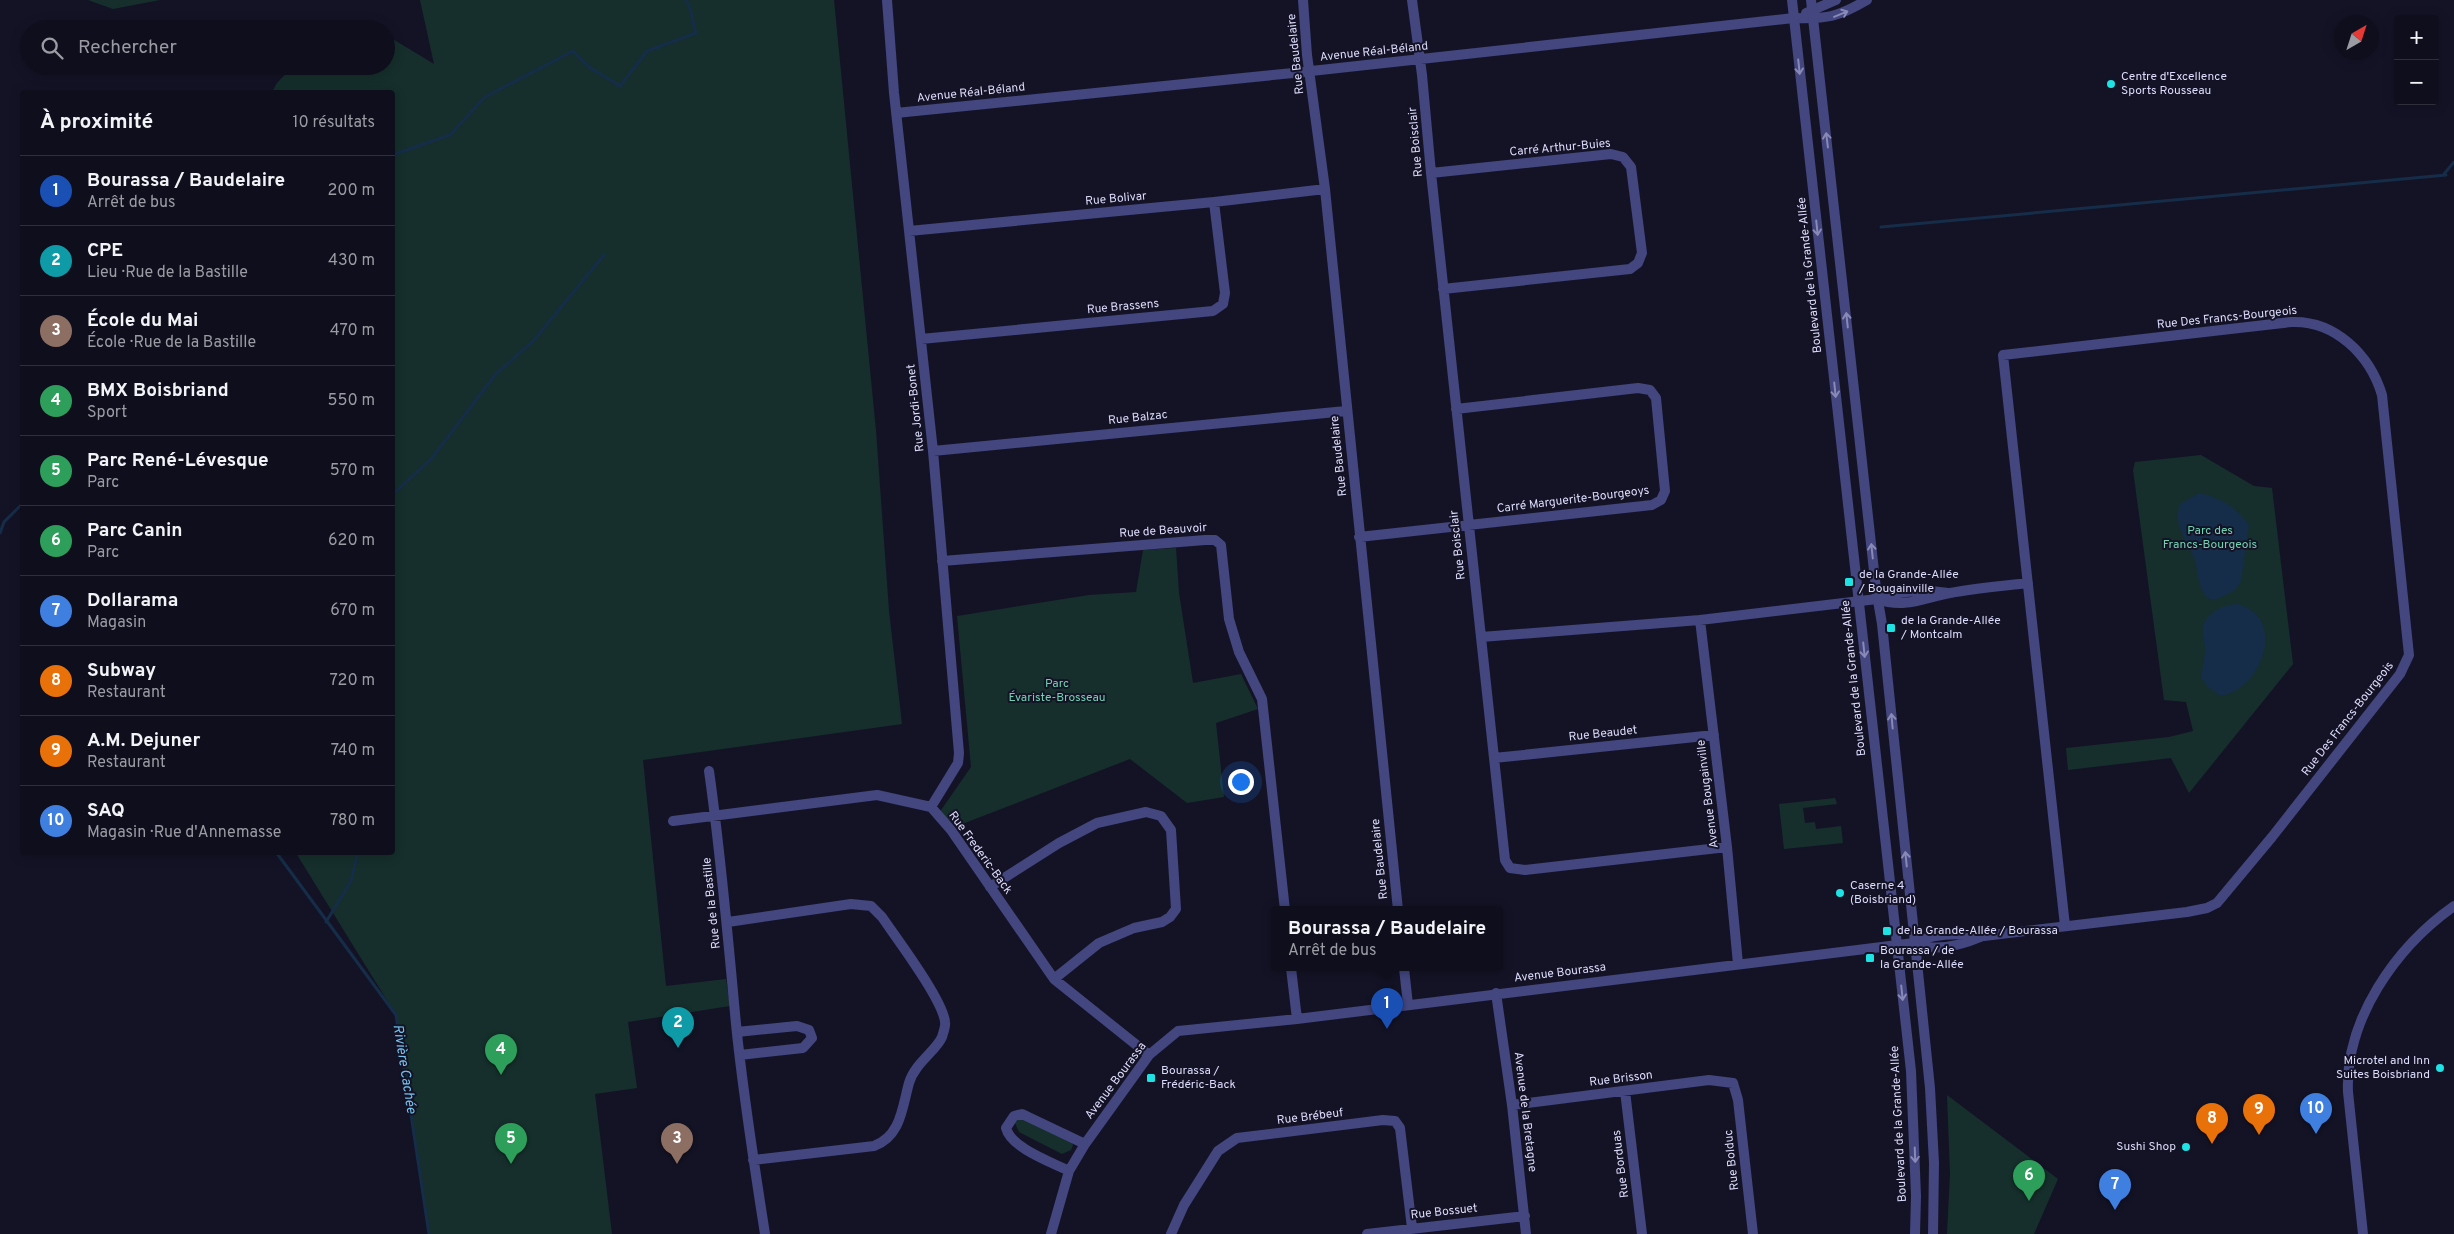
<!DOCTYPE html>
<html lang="fr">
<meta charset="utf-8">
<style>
body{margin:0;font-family:Overpass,sans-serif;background:#1d1c29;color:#f1f3f6}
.controls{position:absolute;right:15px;top:15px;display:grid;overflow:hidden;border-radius:5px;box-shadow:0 2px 12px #0003}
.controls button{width:45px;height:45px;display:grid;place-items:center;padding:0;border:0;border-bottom:1px solid #2f2e3b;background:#0f0e1c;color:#f1f3f6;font:25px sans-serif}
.compass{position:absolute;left:2334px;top:15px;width:45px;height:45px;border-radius:50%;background:#0f0e1c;box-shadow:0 2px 12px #0003;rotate:39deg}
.you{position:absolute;left:1240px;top:781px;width:18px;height:18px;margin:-12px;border:4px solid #fff;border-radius:50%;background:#1a73e8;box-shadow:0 0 0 8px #1a73e833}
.badge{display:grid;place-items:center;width:32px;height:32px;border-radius:50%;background:#1ee3e5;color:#fff;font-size:16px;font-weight:700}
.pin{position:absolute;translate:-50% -41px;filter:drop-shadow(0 1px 2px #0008)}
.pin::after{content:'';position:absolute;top:26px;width:18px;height:15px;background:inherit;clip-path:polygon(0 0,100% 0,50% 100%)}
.popup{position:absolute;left:1271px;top:906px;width:232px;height:65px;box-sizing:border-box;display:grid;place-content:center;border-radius:5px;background:#0f0e1c;filter:drop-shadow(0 1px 4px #0005);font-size:16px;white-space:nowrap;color:#9b9ca3}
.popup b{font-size:19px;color:#f1f3f6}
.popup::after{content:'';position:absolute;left:50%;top:100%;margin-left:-10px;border:10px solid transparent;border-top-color:#0f0e1c}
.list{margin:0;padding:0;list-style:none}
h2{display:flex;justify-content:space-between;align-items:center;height:65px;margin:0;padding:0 20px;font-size:21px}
h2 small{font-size:16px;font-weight:400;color:#9b9ca3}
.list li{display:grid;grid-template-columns:32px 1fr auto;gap:15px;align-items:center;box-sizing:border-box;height:70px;padding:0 20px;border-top:1px solid #2f2e3b}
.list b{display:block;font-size:19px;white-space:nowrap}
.list p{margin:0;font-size:16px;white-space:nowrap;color:#9b9ca3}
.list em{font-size:16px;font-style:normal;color:#9b9ca3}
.icon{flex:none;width:28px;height:28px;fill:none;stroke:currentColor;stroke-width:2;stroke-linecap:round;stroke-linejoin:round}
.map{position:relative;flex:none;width:2454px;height:1234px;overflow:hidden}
.search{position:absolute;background:#0f0e1c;box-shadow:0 2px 12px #0003;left:20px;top:20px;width:375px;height:55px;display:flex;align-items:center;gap:12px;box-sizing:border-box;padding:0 18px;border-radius:28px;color:#9b9ca3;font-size:19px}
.panel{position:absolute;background:#0f0e1c;box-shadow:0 2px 12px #0003;left:20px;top:90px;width:375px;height:765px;border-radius:5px}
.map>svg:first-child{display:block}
</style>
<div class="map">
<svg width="2454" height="1234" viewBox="0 0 2454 1234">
<rect width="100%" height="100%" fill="#141326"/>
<!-- green -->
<path fill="#162f2c" d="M88,0H160L113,9Z
M420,0H834L876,431L889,611L902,724L643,760L666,986L726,979L730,1006L628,1022L637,1088L595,1094L612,1234H429L396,1015L296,853L392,852V92H272L277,83L293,66H386V35L434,64Z
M2201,455L2254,486L2272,488L2293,664L2189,793L2171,758L2068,770L2066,748L2169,737L2193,731L2186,702L2164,700L2133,470L2135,462Z
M1176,548L1179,593L1193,683L1241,674L1258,709L1216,723L1224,797L1187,803L1130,759L957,826L939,813L971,767L957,616L1089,595L1136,592L1143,550Z
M1835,798L1837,804L1803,808L1805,823L1815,822L1816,829L1841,826L1843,843L1784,849L1779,804Z
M1947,1095L2058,1179L2034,1234H1947L1950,1174Z
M1025,1114L1071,1139L1073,1145L1071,1150L1062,1154L1019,1132L1015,1123Z"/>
<!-- water -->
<path fill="#152d48" d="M2199,493C2220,497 2237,508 2249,525L2241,581C2236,591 2231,593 2221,597C2198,609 2199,570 2194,558C2187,539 2172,525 2180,504Z
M2237,604C2287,616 2264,688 2221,696L2208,687L2202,679C2201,668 2206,657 2205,647C2205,642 2202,637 2203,631C2203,614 2222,605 2237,604Z"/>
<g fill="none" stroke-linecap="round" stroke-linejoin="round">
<!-- stream -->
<path stroke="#152d48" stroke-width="3" d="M392,155L450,135L485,97L573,51L589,67L620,86L647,51L696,33C692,21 693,11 686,0
M2444,174L2454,162
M1881,227L2446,175
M392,495L431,459L495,375L534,340L604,255
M0,533L4,522L22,504
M276,852L396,1015L429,1234
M326,922L351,881L358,852"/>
<!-- minor -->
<path stroke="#43467f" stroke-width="10" d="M887,0L894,93L933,451L959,753L958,763L931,807
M1303,0L1307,55L1325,189L1398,910
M1412,0L1422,75L1431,173L1505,860L1510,868L1525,870L1727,847
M1806,13L1836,0
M896,113L1293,73L1794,18C1828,19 1838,17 1867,0
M1431,173L1611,154L1623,157L1631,167L1642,253L1638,263L1630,269L1443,289
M909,231L1214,202L1325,189
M921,339L1213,311L1223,304L1225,293L1214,202
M933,451L1346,411
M1359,537L1652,505L1661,500L1665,491L1656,398L1650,390L1638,388L1456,409
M942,561L1205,540H1215L1221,545L1229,619L1239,652L1262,699L1285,910
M1877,599C1905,609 1923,598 1950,593C1975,588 2002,586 2028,583
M1700,620L1727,847L1738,964
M1481,637L1700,620L1877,599C1901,590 1923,589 1948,593
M1494,758L1714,735
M709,771C721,855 728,939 736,1024C743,1094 754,1164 765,1234
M673,821L877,795L931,807L951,830L1054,979L1149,1055
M990,887L1059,843L1097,823L1146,812L1161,816L1171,830L1176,909L1170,917L1162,922L1134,928L1099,943L1054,979
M728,922L851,904L871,906L882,917C897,939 943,1000 945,1022C946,1026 943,1033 942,1037C936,1051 915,1063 909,1083C902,1108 901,1136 874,1146L753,1160
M1914,943C1936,953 1962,945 1983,936
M1291,968L1297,1019
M1404,968L1408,1005
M1496,993L1512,1105L1526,1234
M737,1032L797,1026L809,1030L812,1038L803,1048L740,1055
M1625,1091L1642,1234
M1512,1105L1709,1080L1733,1083L1738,1100L1753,1234
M1069,1171C1051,1162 1011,1148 1006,1128L1014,1116L1022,1114L1085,1144
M1051,1234L1069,1171L1085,1144L1149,1055L1178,1031L1297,1019L1914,943C1935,932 1961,933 1984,936L2187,912L2207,908L2217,903L2272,837L2400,674L2409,655L2382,395C2370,355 2335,320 2291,322L2003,355L2065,926
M1171,1234L1184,1205L1218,1151L1237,1138L1383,1120L1395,1121L1400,1128L1412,1228
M1367,1234L1525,1216
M2363,1234L2348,1092C2345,1019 2396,947 2454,906"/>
<!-- tertiary -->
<path stroke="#43467f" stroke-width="10" d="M1792,0L1911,1071L1916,1196L1915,1234
M1811,0L1876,589L1882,624L1930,1088L1934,1163L1933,1234"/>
</g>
<!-- one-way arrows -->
<defs><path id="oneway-shaft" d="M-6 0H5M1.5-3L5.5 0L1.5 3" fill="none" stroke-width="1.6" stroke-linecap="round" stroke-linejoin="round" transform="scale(1.25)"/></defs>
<g stroke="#8889b7">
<use href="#oneway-shaft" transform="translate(1841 14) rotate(-22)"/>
<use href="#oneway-shaft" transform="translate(1799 67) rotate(84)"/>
<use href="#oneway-shaft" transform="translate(1827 140) rotate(-97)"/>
<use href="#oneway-shaft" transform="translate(1817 228) rotate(84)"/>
<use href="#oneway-shaft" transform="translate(1847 320) rotate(-96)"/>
<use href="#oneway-shaft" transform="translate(1835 390) rotate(84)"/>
<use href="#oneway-shaft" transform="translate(1872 551) rotate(-96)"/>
<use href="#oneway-shaft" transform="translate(1864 650) rotate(84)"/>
<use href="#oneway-shaft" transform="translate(1892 721) rotate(-95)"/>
<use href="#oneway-shaft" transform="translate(1906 859) rotate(-96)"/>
<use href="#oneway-shaft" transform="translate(1902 993) rotate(84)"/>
<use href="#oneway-shaft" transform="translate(1915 1155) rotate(88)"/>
</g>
<!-- markers -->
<g fill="#1ee3e5" stroke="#141326" stroke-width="2">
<circle cx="2111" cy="84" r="5"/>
<rect x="1844" y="577" width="10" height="10" rx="2.5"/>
<rect x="1886" y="623" width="10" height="10" rx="2.5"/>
<circle cx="1840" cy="893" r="5"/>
<rect x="1882" y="926" width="10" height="10" rx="2.5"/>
<rect x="1865" y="953" width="10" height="10" rx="2.5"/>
<circle cx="2440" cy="1068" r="5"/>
<rect x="1146" y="1073" width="10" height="10" rx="2.5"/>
<circle cx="2186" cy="1147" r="5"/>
</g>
<g text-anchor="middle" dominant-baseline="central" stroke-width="4" stroke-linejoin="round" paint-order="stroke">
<!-- street labels -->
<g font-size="12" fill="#dcdbfb" stroke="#141326">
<text transform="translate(1374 52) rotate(-6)">Avenue Réal-Béland</text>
<text transform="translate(1296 54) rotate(-96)">Rue Baudelaire</text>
<text transform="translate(971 93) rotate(-6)">Avenue Réal-Béland</text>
<text transform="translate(1416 142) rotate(-95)">Rue Boisclair</text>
<text transform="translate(1560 148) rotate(-5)">Carré Arthur-Buies</text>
<text transform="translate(1116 199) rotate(-5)">Rue Bolivar</text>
<text transform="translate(1810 275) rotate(-96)">Boulevard de la Grande-Allée</text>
<text transform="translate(1123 307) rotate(-5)">Rue Brassens</text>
<text transform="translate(2227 318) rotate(-6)">Rue Des Francs-Bourgeois</text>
<text transform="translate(916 408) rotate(-96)">Rue Jordi-Bonet</text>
<text transform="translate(1138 418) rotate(-6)">Rue Balzac</text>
<text transform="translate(1339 456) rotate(-96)">Rue Baudelaire</text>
<text transform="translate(1573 500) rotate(-7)">Carré Marguerite-Bourgeoys</text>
<text transform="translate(1163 531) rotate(-4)">Rue de Beauvoir</text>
<text transform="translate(1458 545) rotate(-96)">Rue Boisclair</text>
<text transform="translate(1854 678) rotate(-96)">Boulevard de la Grande-Allée</text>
<text transform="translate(2348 719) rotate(-52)">Rue Des Francs-Bourgeois</text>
<text transform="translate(1603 734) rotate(-6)">Rue Beaudet</text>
<text transform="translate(1708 794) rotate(-97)">Avenue Bougainville</text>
<text transform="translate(980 853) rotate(54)">Rue Frederic-Back</text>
<text transform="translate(1380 859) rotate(-96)">Rue Baudelaire</text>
<text transform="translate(712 903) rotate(-96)">Rue de la Bastille</text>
<text transform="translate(1560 973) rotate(-7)">Avenue Bourassa</text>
<text transform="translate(1621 1079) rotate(-7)">Rue Brisson</text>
<text transform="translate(1116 1081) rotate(-53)">Avenue Bourassa</text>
<text transform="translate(1525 1112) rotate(83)">Avenue de la Bretagne</text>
<text transform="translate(1310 1117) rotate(-7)">Rue Brébeuf</text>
<text transform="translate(1899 1124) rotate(-93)">Boulevard de la Grande-Allée</text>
<text transform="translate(1732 1160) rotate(-96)">Rue Bolduc</text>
<text transform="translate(1621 1164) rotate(-97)">Rue Borduas</text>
<text transform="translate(1444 1212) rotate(-6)">Rue Bossuet</text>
</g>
<!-- poi labels -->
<g font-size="12" fill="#dcdbfb" stroke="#141326" text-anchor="start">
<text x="2121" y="77">Centre d'Excellence<tspan x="2121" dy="14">Sports Rousseau</tspan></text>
<text x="1859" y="575">de la Grande-Allée<tspan x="1859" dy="14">/ Bougainville</tspan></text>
<text x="1901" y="621">de la Grande-Allée<tspan x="1901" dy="14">/ Montcalm</tspan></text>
<text x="1850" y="886">Caserne 4<tspan x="1850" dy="14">(Boisbriand)</tspan></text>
<text x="1897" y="931">de la Grande-Allée / Bourassa</text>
<text x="1880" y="951">Bourassa / de<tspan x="1880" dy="14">la Grande-Allée</tspan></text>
<text x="2430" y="1061" text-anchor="end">Microtel and Inn<tspan x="2430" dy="14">Suites Boisbriand</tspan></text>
<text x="1161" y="1071">Bourassa /<tspan x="1161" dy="14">Frédéric-Back</tspan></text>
<text x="2176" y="1147" text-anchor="end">Sushi Shop</text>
</g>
<!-- park labels -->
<g font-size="12" fill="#6fd3b1" stroke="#141326">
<text x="2210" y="531">Parc des<tspan x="2210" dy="14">Francs-Bourgeois</tspan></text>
<text x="1057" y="684">Parc<tspan x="1057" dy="14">Évariste-Brosseau</tspan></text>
</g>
<!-- water labels -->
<g font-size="14" font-style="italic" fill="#75c2ef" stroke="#141326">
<text transform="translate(404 1069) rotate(81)">Rivière Cachée</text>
</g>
</g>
</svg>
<div class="controls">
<button>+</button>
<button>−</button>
</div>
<svg class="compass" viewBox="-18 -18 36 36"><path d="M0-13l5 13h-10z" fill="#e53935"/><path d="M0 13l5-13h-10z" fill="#9b9ca3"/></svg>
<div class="you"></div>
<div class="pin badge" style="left:1387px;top:1029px;background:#1a4fb4">1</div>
<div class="popup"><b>Bourassa / Baudelaire</b>Arrêt de bus</div>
<div class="pin badge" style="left:678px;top:1048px;background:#0f9aa8">2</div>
<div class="pin badge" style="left:677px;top:1164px;background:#8d6e63">3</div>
<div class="pin badge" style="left:501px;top:1075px;background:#2e9e5b">4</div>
<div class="pin badge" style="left:511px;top:1164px;background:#2e9e5b">5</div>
<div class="pin badge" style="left:2029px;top:1201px;background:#2e9e5b">6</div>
<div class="pin badge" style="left:2115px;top:1210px;background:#3f7fe0">7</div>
<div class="pin badge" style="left:2212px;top:1144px;background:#e8710a">8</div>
<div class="pin badge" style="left:2259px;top:1135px;background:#e8710a">9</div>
<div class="pin badge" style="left:2316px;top:1134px;background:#3f7fe0">10</div>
<div class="search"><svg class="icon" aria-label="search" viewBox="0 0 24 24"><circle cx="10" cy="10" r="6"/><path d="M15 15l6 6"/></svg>Rechercher</div>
<section class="panel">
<h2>À proximité<small>10 résultats</small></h2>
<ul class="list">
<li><span class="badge" style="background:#1a4fb4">1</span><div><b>Bourassa / Baudelaire</b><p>Arrêt de bus</p></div><em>200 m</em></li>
<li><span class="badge" style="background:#0f9aa8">2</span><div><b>CPE</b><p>Lieu · Rue de la Bastille</p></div><em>430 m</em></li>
<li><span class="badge" style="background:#8d6e63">3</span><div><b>École du Mai</b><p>École · Rue de la Bastille</p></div><em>470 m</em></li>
<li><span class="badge" style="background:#2e9e5b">4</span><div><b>BMX Boisbriand</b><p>Sport</p></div><em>550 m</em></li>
<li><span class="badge" style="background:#2e9e5b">5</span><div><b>Parc René-Lévesque</b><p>Parc</p></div><em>570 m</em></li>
<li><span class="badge" style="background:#2e9e5b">6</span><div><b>Parc Canin</b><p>Parc</p></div><em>620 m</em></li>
<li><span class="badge" style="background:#3f7fe0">7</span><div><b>Dollarama</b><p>Magasin</p></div><em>670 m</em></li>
<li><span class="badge" style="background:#e8710a">8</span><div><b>Subway</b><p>Restaurant</p></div><em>720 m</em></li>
<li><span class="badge" style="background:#e8710a">9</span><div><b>A.M. Dejuner</b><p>Restaurant</p></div><em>740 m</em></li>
<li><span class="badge" style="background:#3f7fe0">10</span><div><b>SAQ</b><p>Magasin · Rue d'Annemasse</p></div><em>780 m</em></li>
</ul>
</section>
</div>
